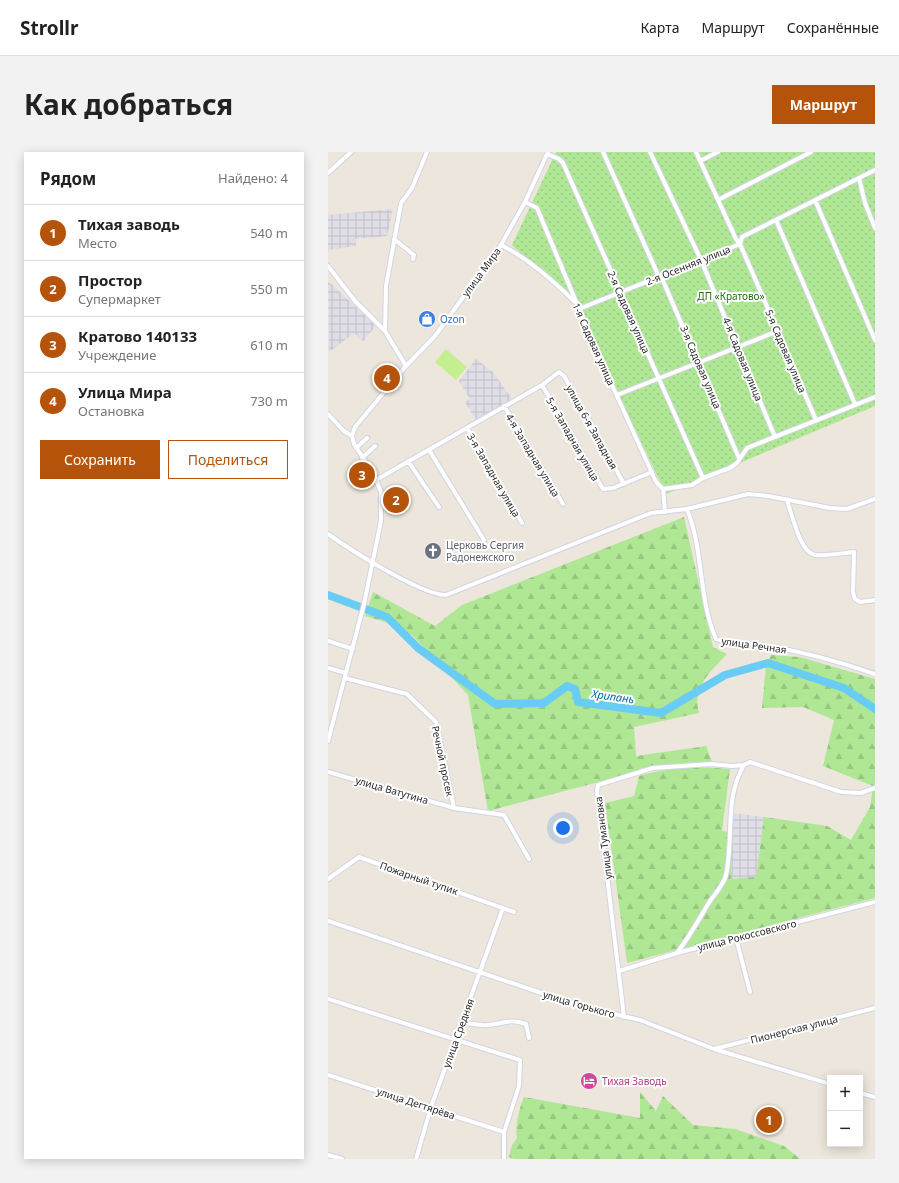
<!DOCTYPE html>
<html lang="ru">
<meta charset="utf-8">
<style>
body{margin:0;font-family:"Noto Sans",sans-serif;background:#f2f2f2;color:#222}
.controls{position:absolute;right:12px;bottom:12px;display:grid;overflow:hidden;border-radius:0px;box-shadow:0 2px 10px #0003}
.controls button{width:36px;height:36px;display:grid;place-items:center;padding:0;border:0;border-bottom:1px solid #e0e0e0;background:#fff;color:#222;font:20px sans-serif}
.you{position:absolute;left:235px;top:676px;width:14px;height:14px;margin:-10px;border:3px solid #fff;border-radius:50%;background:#1a73e8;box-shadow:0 0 0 6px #1a73e833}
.badge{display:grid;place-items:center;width:26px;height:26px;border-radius:50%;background:#b45309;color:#fff;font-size:13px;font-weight:700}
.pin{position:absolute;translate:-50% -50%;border:2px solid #fff;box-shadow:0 1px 4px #0006}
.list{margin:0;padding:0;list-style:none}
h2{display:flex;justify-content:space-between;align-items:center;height:52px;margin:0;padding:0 16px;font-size:17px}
h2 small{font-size:13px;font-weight:400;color:#767676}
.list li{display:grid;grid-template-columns:26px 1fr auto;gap:12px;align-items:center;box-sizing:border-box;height:56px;padding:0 16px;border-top:1px solid #e0e0e0}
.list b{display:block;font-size:15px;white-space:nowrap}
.list p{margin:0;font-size:13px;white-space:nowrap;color:#767676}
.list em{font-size:13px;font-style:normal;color:#767676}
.actions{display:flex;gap:8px;padding:12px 16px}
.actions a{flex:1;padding:9px 0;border:1px solid #b45309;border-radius:0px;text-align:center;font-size:14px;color:#b45309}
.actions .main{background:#b45309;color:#fff}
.map{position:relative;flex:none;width:547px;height:1007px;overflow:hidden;border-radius:0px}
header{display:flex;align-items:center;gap:24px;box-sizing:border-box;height:56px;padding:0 20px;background:#fff;border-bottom:1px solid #e0e0e0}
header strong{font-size:19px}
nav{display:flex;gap:22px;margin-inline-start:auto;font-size:14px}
.intro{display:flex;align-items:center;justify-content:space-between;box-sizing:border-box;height:96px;padding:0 24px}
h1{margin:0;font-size:28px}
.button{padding:10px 18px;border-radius:0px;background:#b45309;color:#fff;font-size:14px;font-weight:700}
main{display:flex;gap:24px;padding:0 24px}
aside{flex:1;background:#fff;border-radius:0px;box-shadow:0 2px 10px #0003}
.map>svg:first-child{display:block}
</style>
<header>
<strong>Strollr</strong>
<nav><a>Карта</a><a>Маршрут</a><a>Сохранённые</a></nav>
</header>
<div class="intro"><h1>Как добраться</h1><a class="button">Маршрут</a></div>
<main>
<aside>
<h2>Рядом<small>Найдено: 4</small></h2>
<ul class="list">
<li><span class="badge">1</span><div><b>Тихая заводь</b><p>Место</p></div><em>540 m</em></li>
<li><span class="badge">2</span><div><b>Простор</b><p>Супермаркет</p></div><em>550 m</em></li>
<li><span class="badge">3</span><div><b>Кратово 140133</b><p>Учреждение</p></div><em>610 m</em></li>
<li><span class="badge">4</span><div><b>Улица Мира</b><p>Остановка</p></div><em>730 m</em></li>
</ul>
<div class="actions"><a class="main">Сохранить</a><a>Поделиться</a></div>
</aside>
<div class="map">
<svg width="547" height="1007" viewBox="0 0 547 1007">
<defs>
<pattern id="industrial-grid" width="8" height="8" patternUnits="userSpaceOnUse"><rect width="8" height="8" fill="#dfdde5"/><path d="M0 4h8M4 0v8" fill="none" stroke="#c0bec5"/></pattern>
<pattern id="forest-firs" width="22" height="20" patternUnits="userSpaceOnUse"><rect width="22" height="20" fill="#afe795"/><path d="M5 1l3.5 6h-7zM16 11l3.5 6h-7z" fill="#97c681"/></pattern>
<pattern id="park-dots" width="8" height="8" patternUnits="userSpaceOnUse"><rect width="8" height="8" fill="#afe795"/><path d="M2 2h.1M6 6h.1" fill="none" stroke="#97c681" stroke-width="1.8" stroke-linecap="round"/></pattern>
</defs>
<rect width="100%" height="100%" fill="#ede6dc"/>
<!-- industrial -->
<path fill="url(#industrial-grid)" d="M65,57L59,84L27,87L28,94L0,98V63Z
M0,129L48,174L35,189L26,181L1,200Z
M148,207L165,220L184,247L148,268L137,250L142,247L131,229Z
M405,661L436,665L428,725L403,727Z"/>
<!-- forest -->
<path fill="url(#forest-firs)" d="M356,365L385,495L399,502C382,520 364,535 371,561L306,575L308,604L378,594L384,610L314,616L292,626L267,631L160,659L140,543L85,484L61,471L37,464L45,440L107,474L134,453Z
M443,503L472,505L547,527V746L299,811L277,651L306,644L311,624C341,615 371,614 402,617L394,679L405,680L403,727L428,725L436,665L499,674L523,688L542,655L545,634L495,614L506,568L475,555L434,556L438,513Z
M312,940L328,959L335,944L365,973L407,977L456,994L472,1007H186L181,1005L184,993L189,986C187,973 191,957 196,945L312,966Z"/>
<!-- park -->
<path fill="url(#park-dots)" d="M228,0H547V254L338,342L247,152L184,93Z"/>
<!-- pitch -->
<path fill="#c4ef90" d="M118,197L139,215L128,228L107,210Z"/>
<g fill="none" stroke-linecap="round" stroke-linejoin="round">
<!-- river -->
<path stroke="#69ccf5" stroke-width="8" d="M0,443L59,465L90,496L167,552L216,551L239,534L247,537L250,550L333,561L397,523L440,511L516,536L547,557"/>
<!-- street casing -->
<g stroke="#d1d4e4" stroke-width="6">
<path id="street" d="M275,0L331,125
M322,0L373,108L447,285
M368,0L408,87L412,92L488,268
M219,2L231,7L235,11L375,326
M372,9L390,0
M0,21L23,0
M531,26L537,51L547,76
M390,48L483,0
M487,48L547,188
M197,50L209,56L269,200L328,330L335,337
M448,68L527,252
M66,87L86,103L85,107
M173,93C201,107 224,128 247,150
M0,114L27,149L57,179
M333,124L411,306
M251,157L412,92L414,85L547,18
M78,214L57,179L58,134L73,51L84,36L99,0
M214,233L275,337L285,336L324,320
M289,243L450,179
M176,254L235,352
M0,262L16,279L24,284
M139,276L194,371
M28,296L39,286
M101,298L156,388
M34,306L47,294
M80,309L111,355
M48,328L214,233L231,220L236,224L296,332
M459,348C464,362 472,402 488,403C500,404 514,401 526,400L525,441L527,447L532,450L547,448
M359,357C376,399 370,446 388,487C404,493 422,491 439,494C476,500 512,510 547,522
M337,360L335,337L364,333L375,326L402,316L409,311L419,296L547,245
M0,382C21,397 93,443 118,443L323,361L359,357L420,342L440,344L502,356L519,357L547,347
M0,489L25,497
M0,516L18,521
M17,526L79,542L108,570L126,656
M0,589L36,452L53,369V340L45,321L26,292L24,284L27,275L78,214L107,184L173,93L197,50L220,0
M0,620L126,656L176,663L201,707
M0,727L31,705L186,760
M0,769L252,854L312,868L386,897L502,932
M408,786L422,840
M349,801C362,784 371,767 382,749C387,742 396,732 398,723C406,687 396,646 416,613
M291,819L349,801L547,750
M0,847L192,908L191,934L176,980V1007
M296,865L269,640L270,633L325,616L383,612L404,614L416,613L422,610L513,640L533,641L547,636
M134,871C142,871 152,874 160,873C175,872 181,866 198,872L201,886
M386,897L547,856
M0,923L176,980
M532,941L547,945
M0,1003L14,1007
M88,1007L103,955L175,756"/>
</g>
<!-- street -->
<use href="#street" stroke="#fff" stroke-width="4"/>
</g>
<!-- icons -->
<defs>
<g id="shop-disc" transform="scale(0.9)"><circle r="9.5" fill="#3f7fe0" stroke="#fff"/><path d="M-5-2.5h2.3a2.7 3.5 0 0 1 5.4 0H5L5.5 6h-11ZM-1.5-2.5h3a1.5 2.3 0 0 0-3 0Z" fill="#fff"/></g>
<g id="church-disc" transform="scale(0.9)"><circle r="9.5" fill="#6b7280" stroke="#fff"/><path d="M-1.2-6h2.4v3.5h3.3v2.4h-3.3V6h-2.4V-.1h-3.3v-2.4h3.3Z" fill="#fff"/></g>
<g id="hotel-disc" transform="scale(0.9)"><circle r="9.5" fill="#d1479c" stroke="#fff"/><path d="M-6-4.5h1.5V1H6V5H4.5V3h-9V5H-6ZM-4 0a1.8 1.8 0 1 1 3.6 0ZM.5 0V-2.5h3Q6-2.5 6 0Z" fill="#fff"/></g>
</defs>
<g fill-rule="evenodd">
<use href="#shop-disc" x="99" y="167"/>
<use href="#church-disc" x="105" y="399"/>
<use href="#hotel-disc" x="261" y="929"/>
</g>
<g text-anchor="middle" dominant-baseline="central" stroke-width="4" stroke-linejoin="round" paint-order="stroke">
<!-- street labels -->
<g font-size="10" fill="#2a2a2a" stroke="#fff">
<text transform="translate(360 113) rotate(-22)">2-я Осенняя улица</text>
<text transform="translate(153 120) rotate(-54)">улица Мира</text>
<text transform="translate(301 160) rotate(66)">2-я Садовая улица</text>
<text transform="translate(266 192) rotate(66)">1-я Садовая улица</text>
<text transform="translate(458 199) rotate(67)">5-я Садовая улица</text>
<text transform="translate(415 207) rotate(68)">4-я Садовая улица</text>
<text transform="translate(373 215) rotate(67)">3-я Садовая улица</text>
<text transform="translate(264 275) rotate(61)">улица 6-я Западная</text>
<text transform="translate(245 287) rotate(60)">5-я Западная улица</text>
<text transform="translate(205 303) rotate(59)">4-я Западная улица</text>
<text transform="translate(166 323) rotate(60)">3-я Западная улица</text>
<text transform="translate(426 493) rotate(8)">улица Речная</text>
<text transform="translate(115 609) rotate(78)">Речной просек</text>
<text transform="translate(64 638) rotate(16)">улица Ватутина</text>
<text transform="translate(275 686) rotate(-97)">улица Тумановка</text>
<text transform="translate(91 726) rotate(19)">Пожарный тупик</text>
<text transform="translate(419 783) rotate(-14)">улица Рокоссовского</text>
<text transform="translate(251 852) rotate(16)">улица Горького</text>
<text transform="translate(466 877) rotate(-14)">Пионерская улица</text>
<text transform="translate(130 881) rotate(-70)">улица Средняя</text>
<text transform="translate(88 951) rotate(18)">улица Дегтярёва</text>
</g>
<!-- park labels -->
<g font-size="10" fill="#266c16" stroke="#fff">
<text x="403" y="144">ДП «Кратово»</text>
</g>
<!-- shop labels -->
<g font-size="10" fill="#366cbe" stroke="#fff" text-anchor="start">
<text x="112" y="167">Ozon</text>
</g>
<!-- worship labels -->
<g font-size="10" fill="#5b616d" stroke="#fff" text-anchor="start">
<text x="118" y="393">Церковь Сергия<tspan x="118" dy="12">Радонежского</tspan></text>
</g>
<!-- hotel labels -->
<g font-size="10" fill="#b23c85" stroke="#fff" text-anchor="start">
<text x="274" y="929">Тихая Заводь</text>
</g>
<!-- water labels -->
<g font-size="11" font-style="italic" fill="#0669a3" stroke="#fff">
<text transform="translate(285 544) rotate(8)">Хрипань</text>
</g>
</g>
</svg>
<div class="controls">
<button>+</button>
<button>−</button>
</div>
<div class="you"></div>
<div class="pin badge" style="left:441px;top:968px">1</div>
<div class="pin badge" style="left:68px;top:348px">2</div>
<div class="pin badge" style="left:34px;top:323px">3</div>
<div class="pin badge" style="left:59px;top:226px">4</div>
</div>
</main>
